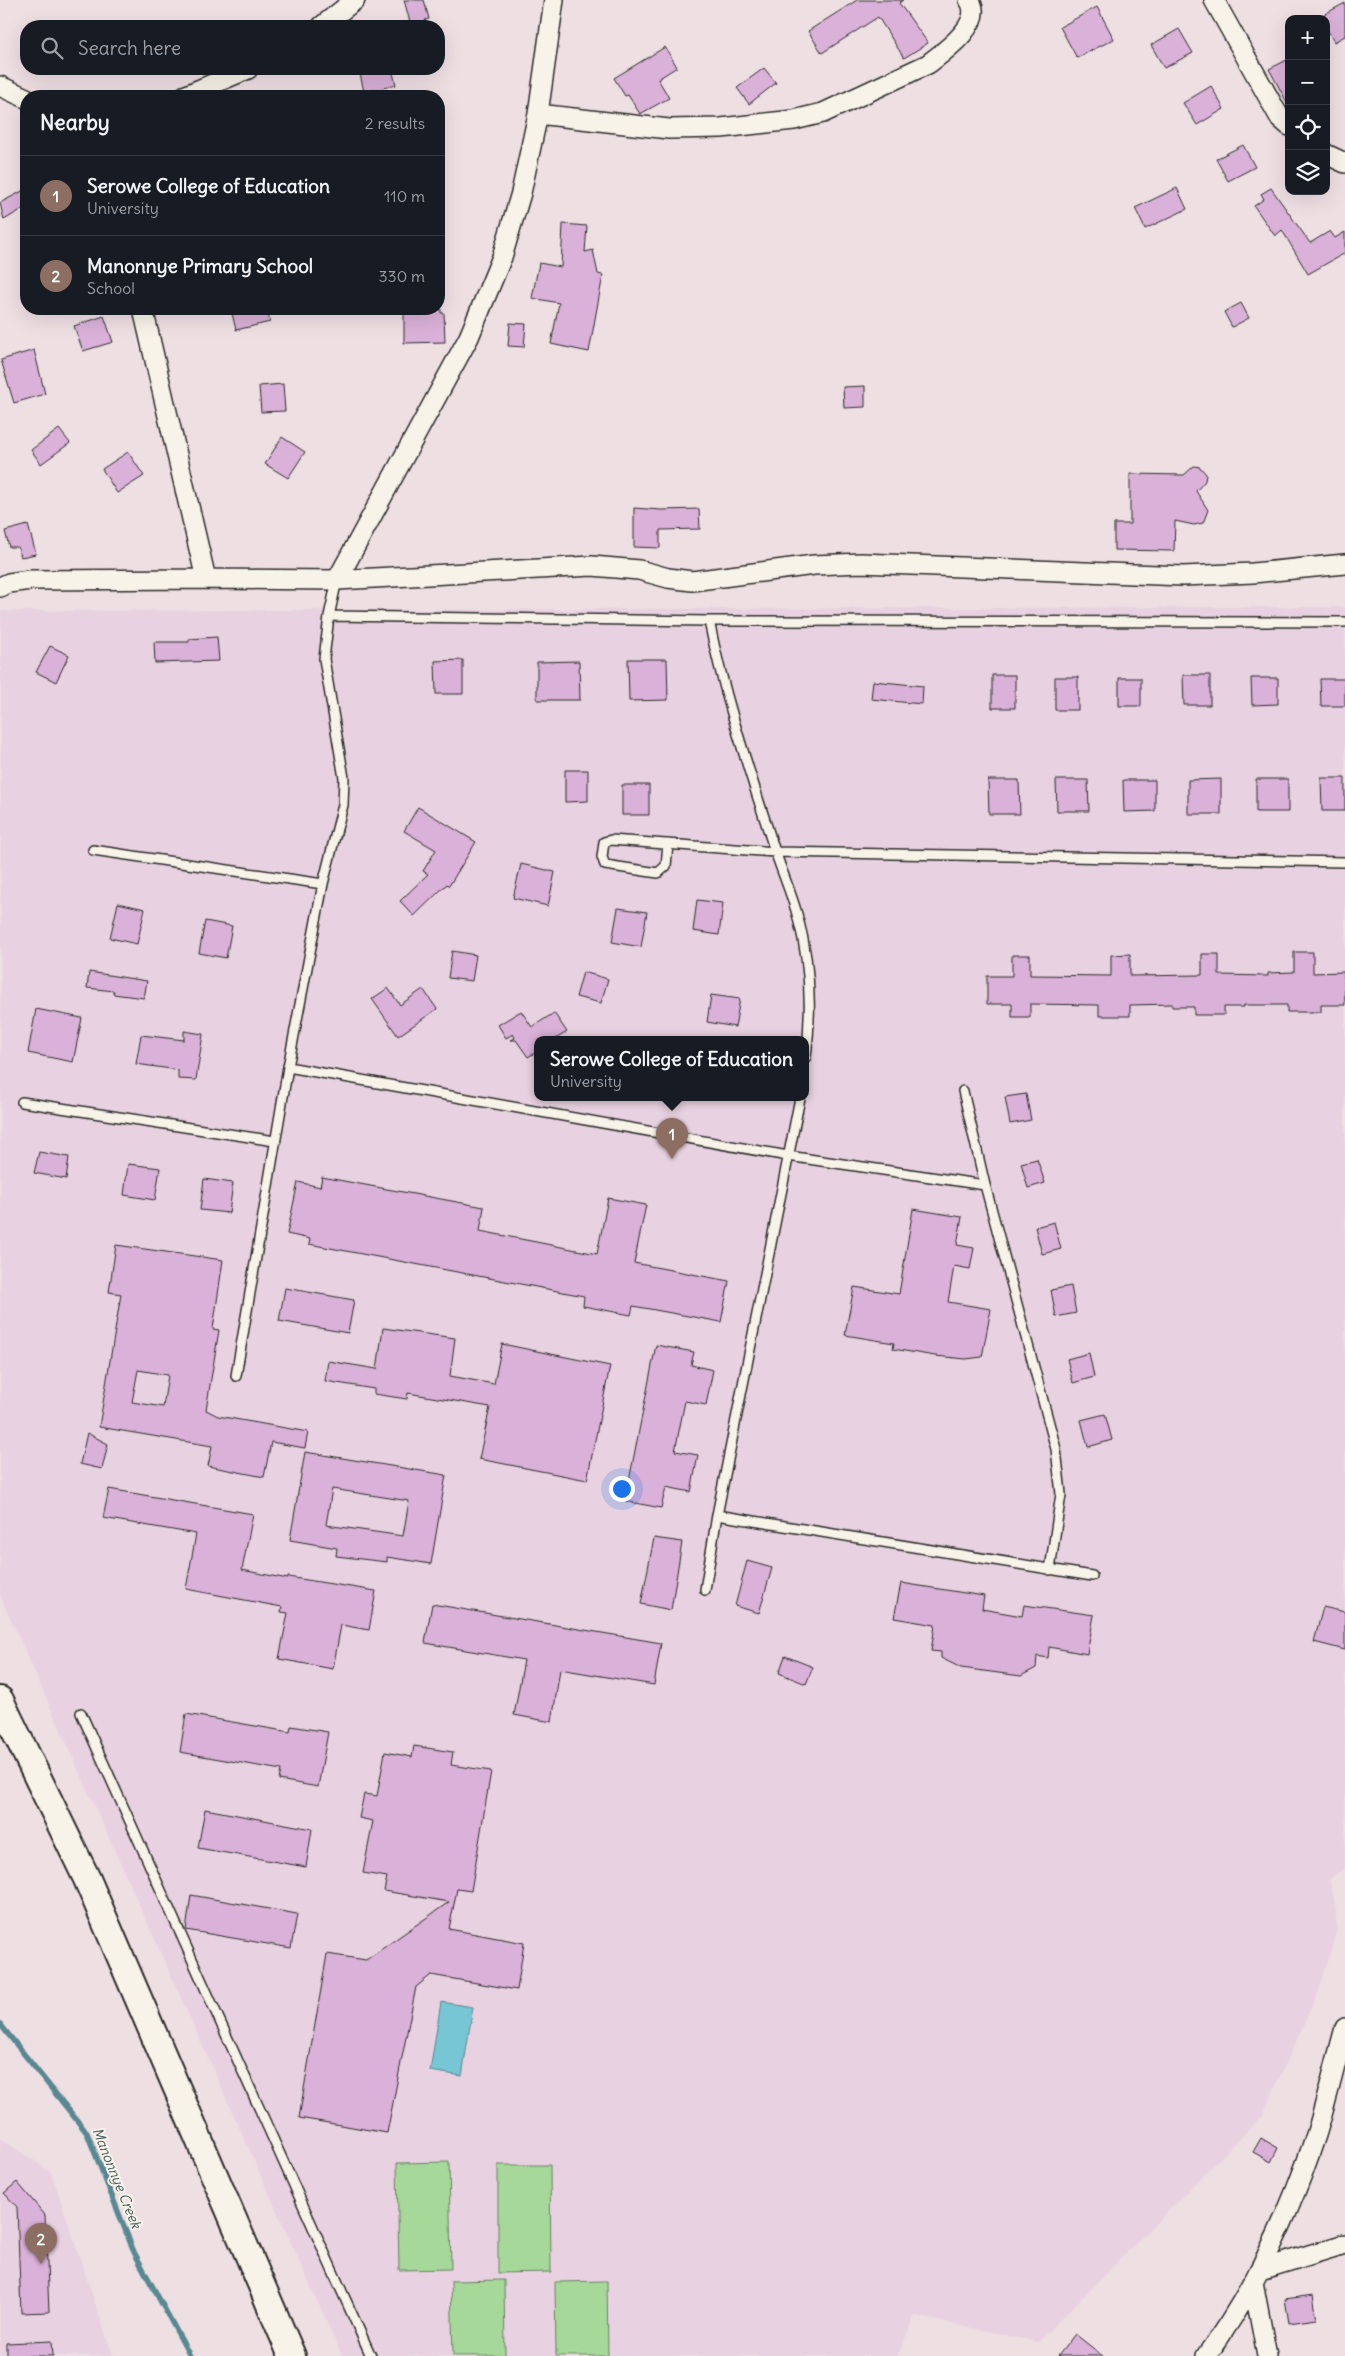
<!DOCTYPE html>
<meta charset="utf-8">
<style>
body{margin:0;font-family:Delius,sans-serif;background:#20242c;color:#f1f3f6}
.controls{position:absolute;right:15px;top:15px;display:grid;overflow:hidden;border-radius:10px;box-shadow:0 5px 20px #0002}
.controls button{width:45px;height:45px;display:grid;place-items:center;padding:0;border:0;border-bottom:1px solid #363941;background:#171b24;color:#f1f3f6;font:25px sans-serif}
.you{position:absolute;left:621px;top:1488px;width:18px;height:18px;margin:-12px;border:4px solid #fff;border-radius:50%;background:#1a73e8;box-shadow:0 0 0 8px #1a73e833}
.badge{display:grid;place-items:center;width:32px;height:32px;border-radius:50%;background:#98999b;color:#fff;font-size:16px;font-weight:700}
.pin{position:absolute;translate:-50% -41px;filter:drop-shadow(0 1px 2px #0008)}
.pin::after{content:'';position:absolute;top:26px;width:18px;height:15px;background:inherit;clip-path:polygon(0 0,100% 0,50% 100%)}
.popup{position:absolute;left:534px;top:1036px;width:275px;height:65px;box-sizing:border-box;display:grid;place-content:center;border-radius:10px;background:#171b24;filter:drop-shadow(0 1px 4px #0005);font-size:16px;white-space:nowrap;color:#9ea1a6}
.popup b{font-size:19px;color:#f1f3f6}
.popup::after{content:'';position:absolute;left:50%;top:100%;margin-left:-10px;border:10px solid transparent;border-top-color:#171b24}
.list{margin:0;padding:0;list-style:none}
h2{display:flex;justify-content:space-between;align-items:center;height:65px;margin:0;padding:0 20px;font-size:21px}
h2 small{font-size:16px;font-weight:400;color:#9ea1a6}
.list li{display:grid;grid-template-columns:32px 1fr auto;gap:15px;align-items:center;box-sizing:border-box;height:80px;padding:0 20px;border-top:1px solid #363941}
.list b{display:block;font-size:19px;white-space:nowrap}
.list p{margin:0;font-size:16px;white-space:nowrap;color:#9ea1a6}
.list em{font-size:16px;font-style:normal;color:#9ea1a6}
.icon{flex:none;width:28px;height:28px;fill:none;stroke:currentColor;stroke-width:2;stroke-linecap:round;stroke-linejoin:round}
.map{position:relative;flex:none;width:1345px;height:2356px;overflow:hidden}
.search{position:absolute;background:#171b24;box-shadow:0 5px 20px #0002;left:20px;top:20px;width:425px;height:55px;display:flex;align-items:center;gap:12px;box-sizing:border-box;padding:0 18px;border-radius:20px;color:#9ea1a6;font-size:19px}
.panel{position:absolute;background:#171b24;box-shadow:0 5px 20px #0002;left:20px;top:90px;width:425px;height:225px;border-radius:20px}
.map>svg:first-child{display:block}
</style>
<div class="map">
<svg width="1345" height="2356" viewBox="0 0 1345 2356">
<rect width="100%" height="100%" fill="#eedfe3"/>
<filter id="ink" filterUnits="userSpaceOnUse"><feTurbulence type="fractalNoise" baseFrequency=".02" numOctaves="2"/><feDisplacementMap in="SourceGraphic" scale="10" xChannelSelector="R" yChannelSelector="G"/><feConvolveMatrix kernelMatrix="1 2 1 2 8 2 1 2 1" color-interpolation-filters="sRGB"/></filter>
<g filter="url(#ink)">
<!-- built -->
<path fill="#e8d1e0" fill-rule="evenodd" d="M1345,607V1867L1329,1880L1335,1904L1337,1929L1320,1988L1262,2116L1038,2342L915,2316L897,2356H342L0,1595L1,611ZM538,1040H806V1098H538Z
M0,2138L51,2172L113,2356H0Z"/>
<!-- green -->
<path fill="#a6d89a" stroke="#688262" d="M449,2162L451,2269L399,2270L397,2163Z
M498,2165H550L551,2272L498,2273Z
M504,2280L505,2356H453L451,2281Z
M607,2281L608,2356H556L555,2282Z"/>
<!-- water -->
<path fill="#77c6d5" stroke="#598891" d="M441,2002L473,2007L462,2076L430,2071Z"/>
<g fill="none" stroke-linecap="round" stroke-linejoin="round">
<!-- stream -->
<path stroke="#598891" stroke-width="5.5" d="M0,2024L87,2133L134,2252L190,2356"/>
</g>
<!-- building -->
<path fill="#dab1d8" stroke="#2b2b2b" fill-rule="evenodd" d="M404,0H424L429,19L425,20L427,26H411Z
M857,0H903L899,3L928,43L904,58L878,17L822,53L808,31Z
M1345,3V36L1334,42L1326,27V19H1322L1321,16Z
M1097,7L1114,39L1077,58L1060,27Z
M1179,29L1193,53L1164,68L1151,45Z
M665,47L677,67L658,79L669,98L640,114L628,95L625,96L614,78Z
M1289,59V106L1269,69Z
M764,68L776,83L749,104L737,88Z
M359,69H392L396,85L364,92Z
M1211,86L1224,109L1197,125L1183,103Z
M1243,145L1255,167L1228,181L1216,159Z
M1177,188L1187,209L1145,229L1135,208Z
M1271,188L1310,243L1330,231L1335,238L1345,232V253L1308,274L1282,230L1275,236L1254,206L1264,199L1261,194Z
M26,189V207L4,220L0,203Z
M563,224L587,226L585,252L593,250L598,274L603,275L589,352L551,344L559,303L532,298L539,263L561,267Z
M1241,303L1249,318L1232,327L1224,312Z
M231,309H267L270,322L236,330Z
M404,309H441V313H444L445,342L404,343Z
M104,316L113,342L83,351L74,326Z
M510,323L526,324L524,347L508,346Z
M34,350L45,394L14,403L1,360Z
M283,384L285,411L261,412L259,386Z
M865,386V407L844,408L843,387Z
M59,429L70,443L41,464L31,450Z
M282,437L305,452L288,478L265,464Z
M128,452L144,476L117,493L102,469Z
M1194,466L1200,467L1206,474L1205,481L1196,491L1208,510L1203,523L1194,525L1175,521L1174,551L1114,550V524H1130V474L1184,475Z
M634,508L661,510L699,509L700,529L660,530V548L634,547Z
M28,525L36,554L21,557L18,547H9L5,531Z
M217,637L219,661L155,663L154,642H189V639Z
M50,646L69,655L56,682L36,672Z
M628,659H667L668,700L629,701Z
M463,660V694H436L435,661Z
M579,661L580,700H537V662Z
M992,675H1015V708H992Z
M1183,675H1210V705H1184Z
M1055,677H1078V710H1055Z
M1119,678H1141V706H1119Z
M1251,678H1278V704L1252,705Z
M1320,679H1345V706H1321Z
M873,681L923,686L922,704L871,699Z
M565,770H588V801L565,802Z
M1321,778H1345V811H1322Z
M1221,779V814H1188V780Z
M1256,779H1288V812H1256Z
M988,780H1019L1020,814H989Z
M1056,780H1088L1089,811H1057Z
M1123,780H1155V811L1124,812Z
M622,785H649V815H622Z
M418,807L476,842L449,886L447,884L414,916L400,901L428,874L423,871L436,850L404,831Z
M521,864L555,872L548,906L513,898Z
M697,900L723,903L719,935L693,931Z
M118,903L145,909L137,944L110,938Z
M618,908L647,912L641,947L612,942Z
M205,921L232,926L226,958L199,953Z
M452,951L476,955L472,981L448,978Z
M1294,952H1313V973L1344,972L1345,1005H1321V1012H1287V1005H1244V1007H1224V1015H1194V1007H1172V1004L1130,1005V1016H1099V1005L1030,1004V1017H1012V1004H987V976H1012V955H1030V975L1111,976V955L1130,954V976L1202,975V954H1219V975L1268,976V973L1294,972Z
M89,972L147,981L144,998L113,994L114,991L87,988Z
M583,972L608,979L601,1003L576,997Z
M388,988L400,1005L423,989L437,1009L398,1036L372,999Z
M711,995L740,999L735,1027L707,1022Z
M36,1009L82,1018L73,1062L28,1053Z
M521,1011L532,1027L554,1013L567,1032L554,1040H538V1051L528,1057L516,1040H511L515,1038L513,1034L506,1038L498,1025Z
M184,1031L203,1034L196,1080L178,1079V1070L136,1064L141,1035L184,1040Z
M1026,1094L1031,1120L1010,1124L1005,1097Z
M39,1152L69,1157L66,1179L34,1173Z
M1037,1159L1045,1183L1028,1188L1021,1163Z
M128,1164L160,1168L155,1200L124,1195Z
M322,1177L484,1207L480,1231L597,1254L608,1198L646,1205L634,1263L729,1281L721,1322L633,1306L631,1315L583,1306L584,1296L309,1244L310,1239L287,1234L298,1182L320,1187Z
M204,1179L233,1183L229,1213L200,1210Z
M913,1209L962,1217L957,1245L974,1248L970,1269L954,1266L948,1302L991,1309L982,1357L966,1359L935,1356L893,1349L894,1343L845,1335L854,1287L899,1294Z
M1054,1222L1061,1249L1042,1254L1035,1227Z
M116,1245L223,1260L213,1329L219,1330L206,1410L218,1416L308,1432L305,1448L271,1442L264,1477L208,1466L212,1446L99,1427L121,1294L109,1292ZM138,1370L168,1375L163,1407L132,1402Z
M1071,1286L1076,1313L1056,1317L1051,1290Z
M285,1288L354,1300L348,1333L279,1321Z
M383,1328L455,1338L450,1376L494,1384L502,1344L610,1366L587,1480L479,1459L490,1407L408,1393L407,1399L374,1394V1389L325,1381L328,1361L377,1369Z
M656,1345L694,1352L691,1365L713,1370L706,1405L685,1401L675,1451L698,1455L691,1492L666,1487L661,1508L625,1501Z
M1089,1353L1094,1377L1073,1383L1067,1359Z
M1105,1414L1112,1440L1088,1447L1081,1420Z
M87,1433L108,1444L102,1469L80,1464Z
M305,1452L446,1475L431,1564L387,1557V1562L336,1556L337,1548L290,1540ZM332,1489L409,1501L403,1536L326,1525Z
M109,1489L253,1514L242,1570L288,1579V1577L376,1591L369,1630L341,1625L333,1669L279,1659L288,1613L281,1612L282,1607L186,1589L196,1534L103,1518Z
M654,1538L682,1542L671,1610L641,1604Z
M747,1561L772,1568L759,1613L735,1606Z
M901,1583L984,1596L982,1609L1022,1616L1024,1605L1094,1615L1087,1654L1049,1647L1048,1658L1037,1656L1036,1668L1021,1676L961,1668L941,1658V1652L931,1651L935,1625L894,1618Z
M432,1604L661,1643L654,1685L560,1669L552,1722L514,1715L524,1660L425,1643Z
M1323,1607L1345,1612V1650L1314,1642Z
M785,1656L813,1667L806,1684L779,1673Z
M186,1714L290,1732L291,1726L328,1732L318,1787L279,1780L281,1770L180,1752Z
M414,1746L453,1752L451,1765L491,1771L471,1891L457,1889L449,1929L524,1943L517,1990L431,1975L416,1987L387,2133L299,2118L327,1954L366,1960L449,1902L384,1891L387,1877L363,1873L373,1821L359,1818L364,1794L377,1796L385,1752L412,1757Z
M205,1809L312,1829L306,1867L198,1848Z
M191,1895L297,1914L291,1948L186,1930Z
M1261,2138L1278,2148L1271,2162L1253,2152Z
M17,2182L45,2215L49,2312L21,2313L17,2207L4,2193Z
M1313,2295L1317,2319L1289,2323L1285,2299Z
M1075,2334L1103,2356H1058Z
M52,2341L53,2356H7V2343Z"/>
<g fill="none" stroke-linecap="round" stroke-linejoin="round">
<!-- lane casing -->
<g stroke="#2b2b2b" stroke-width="12">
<path id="lane" d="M329,616L709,621L1345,622
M709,621C724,695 748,767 771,839C779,865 790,889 797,914C810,960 812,1010 806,1057
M668,844L666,866L658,873L605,865L602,857L604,842L611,840L775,852L1345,862
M93,850L323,884
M288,1067L788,1156L985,1185L1056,1449L1061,1494L1050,1570
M963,1091L985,1185
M22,1102L275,1141
M236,1376L288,1067L323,884L343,805L344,778L324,659L329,616L337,580
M717,1515L1092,1576
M705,1590L717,1515L800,1098
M81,1713L371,2356"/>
</g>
<!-- street casing -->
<g stroke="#2b2b2b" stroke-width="22">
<path id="street" d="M1214,0L1280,118L1289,126
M322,26L355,0
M0,86L26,98
M184,96L248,69
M538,114L669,129L721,128L794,120L823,113L928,64C944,52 986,22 969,0
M1326,154L1345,163
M143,309L206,579L337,580L592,566L639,570L668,578L692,581L814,565L861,563L1183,576L1253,573L1345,564
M337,580L469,337L502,257L521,193L538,114L554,0
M0,587L9,583L30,580L206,579
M1260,2270L1345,2244
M1253,2282L1267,2356
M1206,2356C1255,2290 1290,2213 1316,2135C1327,2100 1335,2064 1345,2028"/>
</g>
<!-- secondary casing -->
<g stroke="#2b2b2b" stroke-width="30">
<path id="secondary" d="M0,1700L87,1879L292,2356"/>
</g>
<!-- lane -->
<use href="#lane" stroke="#f7f3e8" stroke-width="9"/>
<!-- street -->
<use href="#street" stroke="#f7f3e8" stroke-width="19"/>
<!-- secondary -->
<use href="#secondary" stroke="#f7f3e8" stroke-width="26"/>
</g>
</g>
<g text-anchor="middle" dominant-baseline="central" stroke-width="4" stroke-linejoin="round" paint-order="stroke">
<!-- water labels -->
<g font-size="14" font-style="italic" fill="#425a5e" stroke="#f7f3e8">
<text transform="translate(117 2178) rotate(68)">Manonnye Creek</text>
</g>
</g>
</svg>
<div class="controls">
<button>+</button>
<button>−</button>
<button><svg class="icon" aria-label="locate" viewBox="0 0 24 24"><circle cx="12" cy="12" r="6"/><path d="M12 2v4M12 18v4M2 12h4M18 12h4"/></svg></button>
<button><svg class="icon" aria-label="layers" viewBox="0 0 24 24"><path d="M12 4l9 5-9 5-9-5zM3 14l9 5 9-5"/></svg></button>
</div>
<div class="you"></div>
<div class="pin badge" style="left:672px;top:1159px;background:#8d6e63">1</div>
<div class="popup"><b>Serowe College of Education</b>University</div>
<div class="pin badge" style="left:41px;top:2264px;background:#8d6e63">2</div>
<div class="search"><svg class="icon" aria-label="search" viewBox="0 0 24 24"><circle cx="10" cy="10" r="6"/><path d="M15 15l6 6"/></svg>Search here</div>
<section class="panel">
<h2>Nearby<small>2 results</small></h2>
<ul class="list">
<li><span class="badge" style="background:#8d6e63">1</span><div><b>Serowe College of Education</b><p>University</p></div><em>110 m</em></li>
<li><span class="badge" style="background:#8d6e63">2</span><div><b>Manonnye Primary School</b><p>School</p></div><em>330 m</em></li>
</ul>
</section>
</div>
